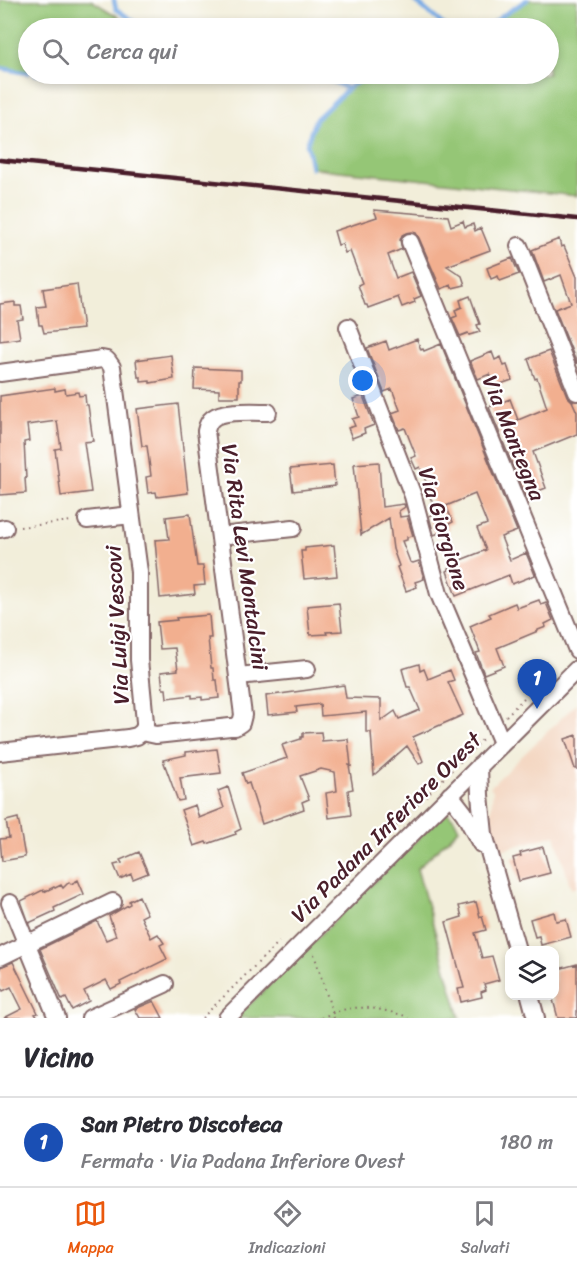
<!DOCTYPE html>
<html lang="it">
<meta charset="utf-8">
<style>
body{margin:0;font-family:Sriracha,sans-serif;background:#f2f2f3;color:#2b2b33}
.controls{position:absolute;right:18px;bottom:18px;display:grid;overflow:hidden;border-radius:12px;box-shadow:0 3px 9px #0003}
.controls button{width:54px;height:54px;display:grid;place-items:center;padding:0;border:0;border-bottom:2px solid #e1e1e2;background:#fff;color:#2b2b33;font:30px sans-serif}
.you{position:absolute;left:363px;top:381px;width:21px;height:21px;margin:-15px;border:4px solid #fff;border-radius:50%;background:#1a73e8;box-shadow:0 0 0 9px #1a73e833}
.badge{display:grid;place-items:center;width:39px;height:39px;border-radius:50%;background:#ea580c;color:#fff;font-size:20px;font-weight:700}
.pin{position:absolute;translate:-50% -50px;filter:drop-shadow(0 2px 3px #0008)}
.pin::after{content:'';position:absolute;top:32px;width:21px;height:18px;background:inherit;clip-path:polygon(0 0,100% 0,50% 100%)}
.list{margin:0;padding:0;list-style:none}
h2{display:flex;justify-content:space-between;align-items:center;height:78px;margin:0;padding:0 24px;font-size:26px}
h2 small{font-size:20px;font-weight:400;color:#7c7c81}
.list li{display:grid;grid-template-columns:39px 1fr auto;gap:18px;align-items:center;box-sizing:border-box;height:90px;padding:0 24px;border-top:2px solid #e1e1e2}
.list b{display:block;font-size:22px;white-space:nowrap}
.list p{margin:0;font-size:20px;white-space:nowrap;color:#7c7c81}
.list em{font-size:20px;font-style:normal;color:#7c7c81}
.icon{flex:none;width:33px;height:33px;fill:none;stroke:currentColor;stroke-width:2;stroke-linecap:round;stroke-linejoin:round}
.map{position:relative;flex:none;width:577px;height:1018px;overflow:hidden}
.search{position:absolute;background:#fff;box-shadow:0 3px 9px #0003;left:18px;right:18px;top:18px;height:66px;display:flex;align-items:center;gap:15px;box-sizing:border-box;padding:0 21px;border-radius:33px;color:#7c7c81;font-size:22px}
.sheet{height:168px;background:#fff}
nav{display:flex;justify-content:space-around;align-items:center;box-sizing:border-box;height:84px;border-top:2px solid #e1e1e2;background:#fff;font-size:16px;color:#7c7c81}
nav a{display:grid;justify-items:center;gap:3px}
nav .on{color:#ea580c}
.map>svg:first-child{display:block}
</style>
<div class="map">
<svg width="577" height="1018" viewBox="0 0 577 1018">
<rect width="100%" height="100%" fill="#fff"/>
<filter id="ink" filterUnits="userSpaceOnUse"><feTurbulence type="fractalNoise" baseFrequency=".0167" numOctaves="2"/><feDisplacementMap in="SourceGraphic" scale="12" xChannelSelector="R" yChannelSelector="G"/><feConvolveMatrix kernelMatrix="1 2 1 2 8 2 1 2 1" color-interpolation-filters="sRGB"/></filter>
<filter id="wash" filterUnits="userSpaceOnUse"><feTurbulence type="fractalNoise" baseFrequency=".008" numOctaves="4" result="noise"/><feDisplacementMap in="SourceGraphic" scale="24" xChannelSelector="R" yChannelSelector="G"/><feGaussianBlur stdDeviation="1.35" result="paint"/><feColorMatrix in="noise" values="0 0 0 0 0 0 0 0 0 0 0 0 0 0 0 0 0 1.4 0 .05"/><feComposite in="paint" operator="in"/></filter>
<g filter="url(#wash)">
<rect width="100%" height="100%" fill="#f2eeda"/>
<!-- built -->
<path fill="#f3d4be" d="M577,703V887L571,889L555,835L498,851L490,820L493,790L490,787Z"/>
<!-- green -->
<path fill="#95c676" stroke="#707250" stroke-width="1.5" d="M0,0H91L137,28H28V73L0,68Z
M527,0H577V196L312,168L307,144L315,120L348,89L376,74H548V28H488L502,16Z
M446,811L454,819L459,829L417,869L460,1018H236Z"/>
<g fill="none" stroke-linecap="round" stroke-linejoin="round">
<!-- stream -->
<path stroke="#79ace5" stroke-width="4.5" d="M114,0L116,9L144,28
M414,0L447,28
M488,28L502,16L527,0
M0,68L28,73
M35,74H44
M302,74L330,80L348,89
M312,168L307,144L315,120L352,85L376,74"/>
</g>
<g id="blocks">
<!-- building -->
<path fill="#f2af8f" d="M374,210L448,216L451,226L463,221L465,227L473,224L475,231L481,228L490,250L447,266L462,276L465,285L452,288L451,285L441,289L419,238L416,233L412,232L406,233L402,235L400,240L402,249L388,255L396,278L411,272L421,296L414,299L415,302L402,307L398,297L368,308L367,305H365L358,285L362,283L350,251L345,253L342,244L338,245L334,231L377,217Z
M559,239L561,247L564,246L577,277V364L555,309L571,303L561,275L544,282L532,250Z
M512,258L519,274L500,281L498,276L491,279L487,268Z
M77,284L83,329L44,333L42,325H39L37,307L46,306L43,289Z
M470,296L480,324L477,325L480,332L469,335L468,333L460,336L452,318L457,316L455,310L462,307L460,300Z
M15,302V306H21L23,319L17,320L20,338L0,341V304Z
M417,339L421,350L423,349L424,351L441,344L517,531L501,537L510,560L526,553L535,575L512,584L509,575L456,596L447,571L449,570V568L454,566L453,563L486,550L477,528L487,524L475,494L446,506L453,522L447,525L449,529L434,535L429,516L437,513L427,490L429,489L420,467L416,469L411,458L416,456L405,428L399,430L392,413L400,410L392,389L384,392L367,348L386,341L389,350Z
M549,351L567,396L572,401L577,412V434L533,452L546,488L525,496L489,407L510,399L518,420L547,408L537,378L535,379L528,359Z
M492,352L495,360L501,357L504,366L507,365L512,380L495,386L490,374L478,379L470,361Z
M171,355L174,379L150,383V381L141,382V377H138L136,360Z
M195,368L241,370V381H239V397H219V390L194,389Z
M55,388V391L65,389L66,394L78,392L79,396L85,395L86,405H88L93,441L84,442L91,492L61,496L55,449L61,448L57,421L27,425L29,441L24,442L26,478H25L26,493L0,495V396Z
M363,396L374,425L364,429L365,433L352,438L348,428L355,426L352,419L359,417L353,399Z
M178,404L188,493L157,497L156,492L148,493L146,477L151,476L147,446H142L137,409Z
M379,462L382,507L404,504L405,507L399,511L400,517L407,516L413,536L407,537V540L402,541L410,562L413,563L419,561L424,579L415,582L417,587L406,591L397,567L399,566L393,549L389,518L361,535L354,464Z
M333,465L335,486L293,491L290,469Z
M190,514L197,566H203L205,585L194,586L195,594L160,598L155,540L169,539L166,517Z
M334,545L337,576L304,579L301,551H305V548Z
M539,600L541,605L546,603L553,620L545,624L546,627L538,630V631L497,648L504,666L484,674L476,653L480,652L470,626L491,617L489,614L515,603L517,608Z
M339,603L342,631L326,632L327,634L310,635L307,606Z
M209,615L211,638H208L211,668H213L214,680H217L219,698L202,700V697L192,698V695L167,698L166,689H163L161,672L178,670L175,648L160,649L157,622L177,620L176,618Z
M419,664L420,671L424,669L428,679L450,670L454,680L448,682L463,715L413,737L423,761L419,764L407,746L374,775L371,732H366V712L321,716L320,704L296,707L297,712L268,715L266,696L344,685L346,698L381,699V721L395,711L399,719L420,710L410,687H407L402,669Z
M321,732L322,741L348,739L351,766L349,765L353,789L348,790L351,815L329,818L326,793L337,791L335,772L321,769L300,776L309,799L302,802L304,809L262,824L249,783L246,784L242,773L287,758L282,745L301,739V737H303V733Z
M577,735V769H575L565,739Z
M217,749L221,773L180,778L184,800L178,801L163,760L186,755V752Z
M228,787L241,829L235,832L236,834L207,844L206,842L194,846L181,810L195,805L199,818L224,808L218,791Z
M18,818L25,857L2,861L0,839L9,838L6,821Z
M543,847L550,873L519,881L513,858L521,856L520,853Z
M139,852L148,873L133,879L131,874L120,879L114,865L122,863L120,860Z
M78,880L84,894L54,908L55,911L29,923L21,901L43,890L44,892L54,887L55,888L61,885L63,888L69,882L71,884Z
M139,896L147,914L141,917L151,938L158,934L164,943L160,945L167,959L120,982L121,984L111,989L106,980L84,991L89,1001L72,1010L66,998L62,1000L40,949L97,921L106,940L116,936L109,916L130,904L129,901Z
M476,902L480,917L482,916L486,930L475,933L482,958L492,956L499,980L484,984L486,990L481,992L482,997L461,1002L458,989L464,988L446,922L462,917L459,906Z
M554,912L556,921L566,919L571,937L541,945L539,936L535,937L530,919Z
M13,962L38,1013L35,1014L38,1018H4L22,1009L11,987L3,991L0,985V967Z
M577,964V1018H558L552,996H555V970Z
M154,1001L163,1018H140L135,1009Z"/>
</g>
</g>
<g filter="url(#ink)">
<use href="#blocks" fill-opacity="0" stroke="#856768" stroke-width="1.5"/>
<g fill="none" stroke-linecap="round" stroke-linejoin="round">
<!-- minor casing -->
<g stroke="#856768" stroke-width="20">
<path id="minor" d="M410,242L577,650
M519,246L577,392
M348,327L413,496L439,594L502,743
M0,373L102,359L107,360L112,367L139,572V660L145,722V727L142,732
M87,520L131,515
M0,529L5,528
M220,536L293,528
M238,676L307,669
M0,752L128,738L137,736L142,732L156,735L230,727H235L241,723L243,715L206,431C207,426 209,421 213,418C223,410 255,412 268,412
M479,766L480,795L484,834L517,950
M450,795L464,813L481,844
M10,903L57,1018
M0,957L113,902
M530,996L536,1018
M90,1018L165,984
M227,1018L577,669"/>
</g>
<!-- path -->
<path stroke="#856768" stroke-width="2" stroke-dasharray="1.5 4.5" stroke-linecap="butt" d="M20,527L71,521
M506,716L534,688
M362,860L483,739
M314,954L334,1018
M202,1018L279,942
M321,1018C346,1006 364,1005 390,1012C397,1014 403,1014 408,1018"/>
<!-- minor -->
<use href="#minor" stroke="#fff" stroke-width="16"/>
<!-- rail -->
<path stroke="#4a1f2b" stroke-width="4.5" d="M0,160L577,219"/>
</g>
</g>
<g text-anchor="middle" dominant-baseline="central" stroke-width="4.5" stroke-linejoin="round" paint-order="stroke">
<!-- street labels -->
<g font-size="22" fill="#4a1f2b" stroke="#fff">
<text transform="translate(514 438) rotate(68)">Via Mantegna</text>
<text transform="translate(444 529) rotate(73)">Via Giorgione</text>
<text transform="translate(245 557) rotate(82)">Via Rita Levi Montalcini</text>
<text transform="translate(117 625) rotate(-93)">Via Luigi Vescovi</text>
<text transform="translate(386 827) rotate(-45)">Via Padana Inferiore Ovest</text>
</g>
</g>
</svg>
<div class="controls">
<button><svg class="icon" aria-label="layers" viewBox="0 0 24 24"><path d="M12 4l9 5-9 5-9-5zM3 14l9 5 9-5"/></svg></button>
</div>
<div class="you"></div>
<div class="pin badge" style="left:537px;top:709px;background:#1a4fb4">1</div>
<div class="search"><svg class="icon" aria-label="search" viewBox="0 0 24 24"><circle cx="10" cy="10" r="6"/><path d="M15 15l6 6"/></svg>Cerca qui</div>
</div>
<section class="sheet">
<h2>Vicino<small></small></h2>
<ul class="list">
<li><span class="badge" style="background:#1a4fb4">1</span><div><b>San Pietro Discoteca</b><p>Fermata · Via Padana Inferiore Ovest</p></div><em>180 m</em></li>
</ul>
</section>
<nav>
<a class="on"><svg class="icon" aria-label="map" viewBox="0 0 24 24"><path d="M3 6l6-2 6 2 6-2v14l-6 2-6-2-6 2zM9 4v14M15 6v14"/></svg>Mappa</a>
<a><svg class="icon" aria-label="directions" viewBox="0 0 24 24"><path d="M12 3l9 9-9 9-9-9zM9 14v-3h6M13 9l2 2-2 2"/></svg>Indicazioni</a>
<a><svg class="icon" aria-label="saved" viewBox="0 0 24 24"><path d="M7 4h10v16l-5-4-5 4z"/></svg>Salvati</a>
</nav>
